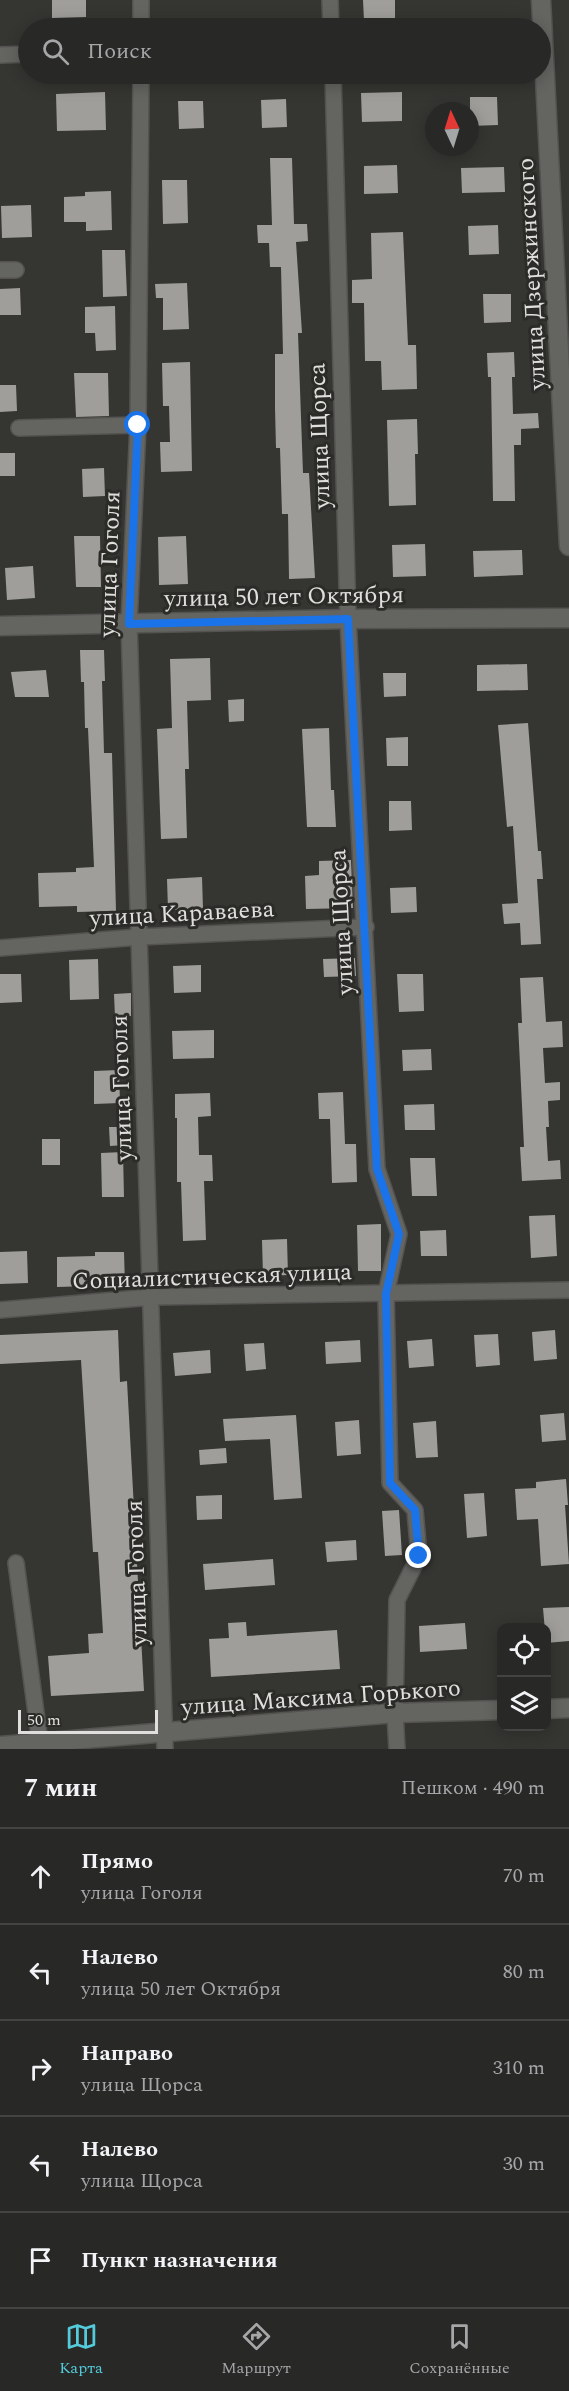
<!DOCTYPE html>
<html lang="ru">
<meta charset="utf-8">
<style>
body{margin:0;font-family:Spectral,serif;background:#30302e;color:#f1f3f6}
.controls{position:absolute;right:18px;bottom:18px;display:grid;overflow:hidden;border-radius:12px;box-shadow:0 3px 15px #0003}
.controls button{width:54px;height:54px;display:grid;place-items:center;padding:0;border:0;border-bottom:2px solid #444443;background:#282826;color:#f1f3f6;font:30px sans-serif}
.compass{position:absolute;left:425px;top:102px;width:54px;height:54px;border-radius:50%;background:#282826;box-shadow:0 3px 15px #0003;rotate:356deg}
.scale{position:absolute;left:18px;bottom:15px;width:140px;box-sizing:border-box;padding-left:6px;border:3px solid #e0dfde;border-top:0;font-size:16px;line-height:21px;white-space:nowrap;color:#e0dfde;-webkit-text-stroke:4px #2b2b28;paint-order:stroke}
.stop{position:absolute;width:18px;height:18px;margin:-14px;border:4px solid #1a73e8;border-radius:50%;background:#fff}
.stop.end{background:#1a73e8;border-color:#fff;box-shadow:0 2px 6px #0008}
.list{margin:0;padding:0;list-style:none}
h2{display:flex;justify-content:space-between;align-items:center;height:78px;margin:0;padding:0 24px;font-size:26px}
h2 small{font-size:20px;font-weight:400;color:#a5a6a7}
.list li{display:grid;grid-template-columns:39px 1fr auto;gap:18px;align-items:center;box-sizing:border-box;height:96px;padding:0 24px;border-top:2px solid #444443}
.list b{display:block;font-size:22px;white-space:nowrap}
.list p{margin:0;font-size:20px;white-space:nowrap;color:#a5a6a7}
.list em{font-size:20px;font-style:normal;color:#a5a6a7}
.icon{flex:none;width:33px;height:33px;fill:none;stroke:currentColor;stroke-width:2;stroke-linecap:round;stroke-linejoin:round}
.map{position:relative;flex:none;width:569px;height:1749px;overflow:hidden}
.search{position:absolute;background:#282826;box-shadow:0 3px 15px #0003;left:18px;right:18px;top:18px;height:66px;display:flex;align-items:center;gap:15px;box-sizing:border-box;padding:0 21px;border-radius:33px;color:#a5a6a7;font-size:22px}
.sheet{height:558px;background:#282826}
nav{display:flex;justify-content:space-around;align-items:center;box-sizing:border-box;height:84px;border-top:2px solid #444443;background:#282826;font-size:16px;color:#a5a6a7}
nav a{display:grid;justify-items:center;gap:3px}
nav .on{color:#53cbda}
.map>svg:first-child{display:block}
</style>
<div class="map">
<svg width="569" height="1749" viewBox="0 0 569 1749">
<rect width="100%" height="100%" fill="#353532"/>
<!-- building -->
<path fill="#9f9e9b" d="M52,0H86V17L52,18Z
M363,0H395V20L364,21Z
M105,92L106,130L57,131L56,94Z
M402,92V121L362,122L361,93Z
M470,97H497L498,125L470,126Z
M286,99L287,127L262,128L261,100Z
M178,101H203L204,128L179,129Z
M270,158H292L294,224H307L308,241L296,242L302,333H298L303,473H309L315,578L289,579L288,514H282L280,448H276L275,408V354H283L281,267H270L269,243H258L257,225H272Z
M397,165L398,193L364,194V166Z
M504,167L505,192L462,193L461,168Z
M162,180H187L188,223L163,224Z
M111,191L112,230L86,231V222H64V197L85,196V192Z
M31,205L32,237L2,238L1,206Z
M498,225L499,254L469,255L468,226Z
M403,232L408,345H416L417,389L382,390L381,361H365L364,303H352V280L372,279L371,233Z
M102,250H125L127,296L103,297Z
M187,283L189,329L163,330V298H156L155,284Z
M20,288L21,315H0V289Z
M483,294H511V322L484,323Z
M115,306L116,350L96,351L95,333H85V307Z
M514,352L515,377H512L513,414L538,413L539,428L521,429V445H514L515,501H493L491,377H488L487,353Z
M190,362L192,471L161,472L160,442H170L169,406H163L162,363Z
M74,373H108L109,416L76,417Z
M0,385H16L17,411L0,412Z
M417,419L418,454H415L416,505L389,506L387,420Z
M0,453H15V476H0Z
M104,468L105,496L83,497L82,469Z
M74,536H100L101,587H76Z
M186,536L188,584L159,585L158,537Z
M425,544L426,576L393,577L392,545Z
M522,550L523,575L474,577L473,551Z
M33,566L35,598L7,600L5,568Z
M80,650H104L105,681H102L104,753H112L116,911L77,912V906L39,907L38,873L76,872V868L94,867L88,728H85L84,682H81Z
M210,658L211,700L187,701L189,769H185L187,838L161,839L157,729L172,728L170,659Z
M527,664L528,690L477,691V665Z
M46,670L49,697H15L11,672Z
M383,673H406V696L384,697Z
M244,699V721L229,722L228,700Z
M528,723L538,851H541L543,879H537L541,944L521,945L520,923L504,924L502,904L518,903L513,826L507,827L498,725Z
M329,728L331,790H334L336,827H307L302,729Z
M408,737V766H387L386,738Z
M389,801H411L412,830L389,831Z
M351,860L353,908L306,909L305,876L319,875V861Z
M202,877L203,909L168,910L167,879Z
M416,887L417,912L391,913L390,888Z
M355,958L356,976L324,977L323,959Z
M98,959L99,999L70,1000L69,960Z
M201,965V992L174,993L173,966Z
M0,974H21L22,1002L0,1003Z
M397,974H423L424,1011L399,1012Z
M543,977L546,1022L562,1021L563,1047L543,1048L545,1083L560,1082V1100L548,1101L549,1127H546L548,1161L560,1160L561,1179L522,1181L520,1147H524L518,1023H522L520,978Z
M131,993V1016L115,1017L114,994Z
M214,1030V1058L173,1059L172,1031Z
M431,1049L432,1070L403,1071L402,1050Z
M119,1070L120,1103L94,1104V1071Z
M343,1092L345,1144H356L357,1182L332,1183L330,1119H319L318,1093Z
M210,1093L211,1116L198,1117L199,1155H212L213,1181H204L206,1240L183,1241L181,1182H177V1118H175V1094Z
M434,1104L435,1130H405L404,1105Z
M109,1127H125V1145L110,1146Z
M42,1139H60V1165H42Z
M123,1152L124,1197H102L101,1153Z
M410,1158H435L437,1196H412Z
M555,1215L557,1256L531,1258L529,1216Z
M381,1224V1271H358L357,1225Z
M446,1230L447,1256H421L420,1231Z
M287,1239L288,1275L263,1276L262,1240Z
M27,1251L28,1283L0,1284V1252Z
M95,1252H124L125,1285L57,1287V1257L95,1256Z
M118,1330L120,1382L127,1381L144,1691L51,1696L48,1656L89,1653L88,1634L103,1633L98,1552H93L81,1360L0,1364V1335Z
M555,1330L557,1359L534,1361L532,1332Z
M498,1334L500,1365L476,1367L474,1335Z
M432,1339L434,1366L409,1368L407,1341Z
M360,1340L361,1362L326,1364L325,1342Z
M264,1343L266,1369L246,1371L244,1344Z
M210,1350L211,1373L175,1376L173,1353Z
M564,1413L566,1440L542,1442L540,1415Z
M296,1415L302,1498L274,1500L270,1439L225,1441L223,1419Z
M359,1420L361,1454L337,1456L335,1422Z
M436,1421L438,1457L416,1458L413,1423Z
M226,1448L227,1463L200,1465L199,1450Z
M566,1479L568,1505H565L569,1564L541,1566L538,1519L517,1520L515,1489L536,1488V1482Z
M484,1493L487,1536L467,1538L464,1494Z
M222,1495V1519L197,1520L196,1496Z
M399,1510L402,1555L385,1556L382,1511Z
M356,1540L357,1560L327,1562L325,1542Z
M273,1559L275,1585L205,1590L203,1564Z
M569,1607V1641L546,1643L543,1608Z
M246,1622L247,1636L337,1630L340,1669L211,1677L209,1639L229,1638L228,1623Z
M465,1623L467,1649L420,1652L419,1626Z"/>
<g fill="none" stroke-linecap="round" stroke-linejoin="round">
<!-- minor casing -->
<g stroke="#545351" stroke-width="18">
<path id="minor" d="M330,0L331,28
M141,28V0
M0,55L28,54
M141,74L138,425L129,624L165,1749
M333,74L348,619L377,1169L399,1234L386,1294L390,1483L415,1510L419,1556L397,1600L395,1713L397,1749
M0,270H16
M19,428L138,425
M0,948L139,937L366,927
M0,1310L152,1297L569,1290
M16,1563L40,1743"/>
</g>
<!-- tertiary casing -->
<g stroke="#545351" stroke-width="21">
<path id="tertiary" d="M541,0L569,546
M0,626L348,619L569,618
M546,1709L569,1708
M0,1746L395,1713L502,1710"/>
</g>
<!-- minor -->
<use href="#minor" stroke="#646461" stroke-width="15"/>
<!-- tertiary -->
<use href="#tertiary" stroke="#646461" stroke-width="18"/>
</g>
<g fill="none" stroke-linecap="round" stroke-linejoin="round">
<!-- route -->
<path stroke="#1a73e8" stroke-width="8" d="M138,425L129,624L348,619L377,1169L399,1234L386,1294L390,1483L415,1510L419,1556"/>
</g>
<g text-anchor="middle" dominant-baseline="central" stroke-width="6" stroke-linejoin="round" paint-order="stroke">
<!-- street labels -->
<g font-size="24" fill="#e0dfde" stroke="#2b2b28">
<text transform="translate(532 274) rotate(-93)">улица Дзержинского</text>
<text transform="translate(320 436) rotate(-92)">улица Щорса</text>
<text transform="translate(110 564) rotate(-88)">улица Гоголя</text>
<text transform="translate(284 597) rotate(-1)">улица 50 лет Октября</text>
<text transform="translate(182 914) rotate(-3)">улица Караваева</text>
<text transform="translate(342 922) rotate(-93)">улица Щорса</text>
<text transform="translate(122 1088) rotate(-92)">улица Гоголя</text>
<text transform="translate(212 1277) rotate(-2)">Социалистическая улица</text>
<text transform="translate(137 1573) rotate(-92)">улица Гоголя</text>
<text transform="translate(321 1698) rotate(-4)">улица Максима Горького</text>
</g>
</g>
</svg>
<div class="controls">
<button><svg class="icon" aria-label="locate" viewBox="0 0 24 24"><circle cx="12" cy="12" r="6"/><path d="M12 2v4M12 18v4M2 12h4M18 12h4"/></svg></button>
<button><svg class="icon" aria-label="layers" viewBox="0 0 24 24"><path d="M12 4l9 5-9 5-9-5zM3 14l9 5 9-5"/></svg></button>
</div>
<svg class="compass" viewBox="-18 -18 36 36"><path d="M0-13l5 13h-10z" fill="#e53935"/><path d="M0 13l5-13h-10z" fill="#a5a6a7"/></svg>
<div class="scale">50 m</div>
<div class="stop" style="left:138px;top:425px"></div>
<div class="stop end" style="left:419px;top:1556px"></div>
<div class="search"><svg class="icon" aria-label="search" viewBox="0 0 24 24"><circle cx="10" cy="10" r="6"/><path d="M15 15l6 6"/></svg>Поиск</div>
</div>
<section class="sheet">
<h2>7 мин<small>Пешком · 490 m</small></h2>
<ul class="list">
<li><svg class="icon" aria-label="ahead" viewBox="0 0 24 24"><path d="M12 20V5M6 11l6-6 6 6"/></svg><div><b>Прямо</b><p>улица Гоголя</p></div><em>70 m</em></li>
<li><svg class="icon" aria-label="left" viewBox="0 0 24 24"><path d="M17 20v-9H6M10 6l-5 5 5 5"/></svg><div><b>Налево</b><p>улица 50 лет Октября</p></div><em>80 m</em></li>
<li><svg class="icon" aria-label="right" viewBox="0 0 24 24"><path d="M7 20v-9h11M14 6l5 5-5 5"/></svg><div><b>Направо</b><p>улица Щорса</p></div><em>310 m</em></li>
<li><svg class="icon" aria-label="left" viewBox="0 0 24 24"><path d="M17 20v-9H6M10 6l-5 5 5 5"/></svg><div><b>Налево</b><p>улица Щорса</p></div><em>30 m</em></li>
<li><svg class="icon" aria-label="arrive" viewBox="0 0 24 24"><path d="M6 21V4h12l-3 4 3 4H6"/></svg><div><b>Пункт назначения</b></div></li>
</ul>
</section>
<nav>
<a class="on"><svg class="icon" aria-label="map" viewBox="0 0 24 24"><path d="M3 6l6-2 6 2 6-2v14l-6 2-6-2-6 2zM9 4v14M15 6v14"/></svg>Карта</a>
<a><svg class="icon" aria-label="directions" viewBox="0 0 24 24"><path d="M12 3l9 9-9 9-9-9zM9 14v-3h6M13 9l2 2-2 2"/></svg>Маршрут</a>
<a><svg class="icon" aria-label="saved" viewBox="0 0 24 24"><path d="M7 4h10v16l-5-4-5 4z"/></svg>Сохранённые</a>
</nav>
